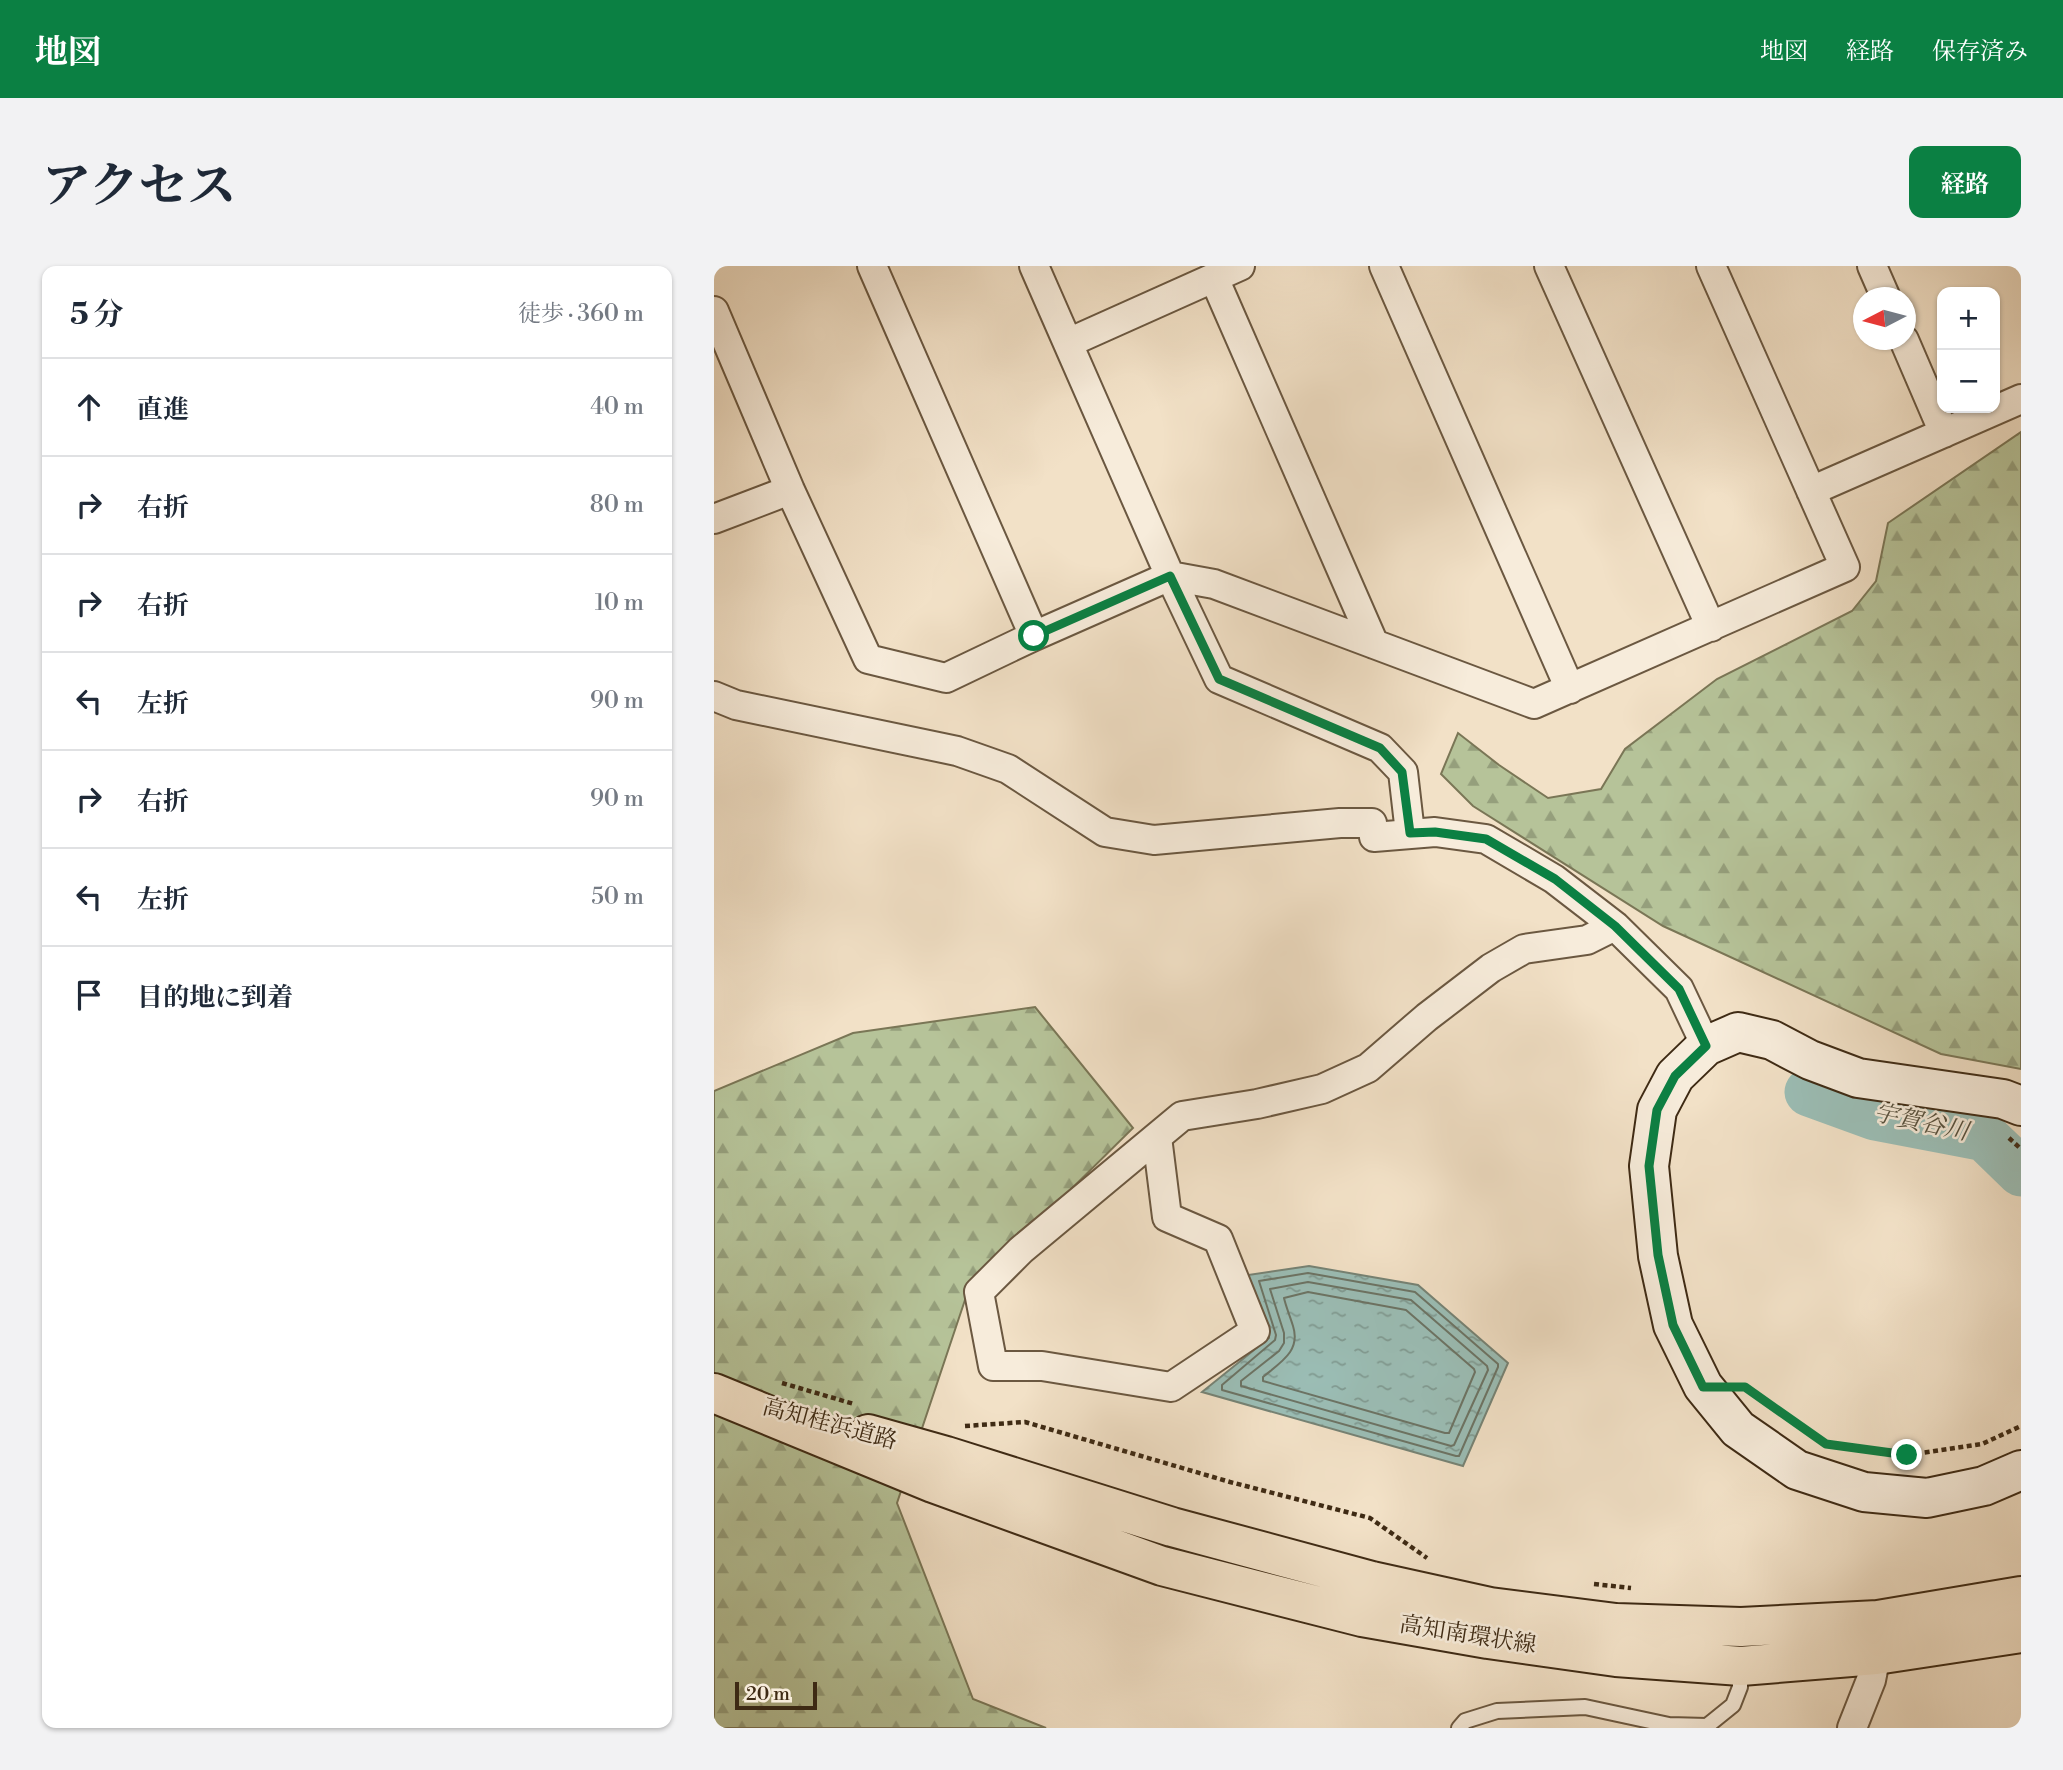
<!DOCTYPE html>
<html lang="ja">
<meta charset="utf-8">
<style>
body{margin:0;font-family:"Libre Bodoni","Noto Serif JP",serif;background:#f2f2f3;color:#1f2937}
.controls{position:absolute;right:21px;top:21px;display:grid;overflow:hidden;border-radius:14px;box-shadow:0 2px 5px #0004}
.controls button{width:63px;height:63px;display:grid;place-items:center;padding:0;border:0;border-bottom:2px solid #e0e1e3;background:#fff;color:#1f2937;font:35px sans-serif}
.compass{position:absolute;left:1139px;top:21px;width:63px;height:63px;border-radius:50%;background:#fff;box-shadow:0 2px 5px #0004;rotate:264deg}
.scale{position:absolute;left:21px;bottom:18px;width:82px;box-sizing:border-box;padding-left:7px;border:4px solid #3e2a14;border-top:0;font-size:19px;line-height:24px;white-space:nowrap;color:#3e2a14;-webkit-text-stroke:5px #f7ecdb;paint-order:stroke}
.stop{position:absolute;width:21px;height:21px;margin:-16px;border:5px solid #0b8043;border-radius:50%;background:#fff}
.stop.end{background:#0b8043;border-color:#fff;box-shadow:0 2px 7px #0008}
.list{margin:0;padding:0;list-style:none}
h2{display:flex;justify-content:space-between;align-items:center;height:91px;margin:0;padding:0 28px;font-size:30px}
h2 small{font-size:23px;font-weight:400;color:#747a83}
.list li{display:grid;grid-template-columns:46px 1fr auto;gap:21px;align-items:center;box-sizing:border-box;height:98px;padding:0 28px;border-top:2px solid #e0e1e3}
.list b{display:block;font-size:26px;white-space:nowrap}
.list em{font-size:23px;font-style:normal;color:#747a83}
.icon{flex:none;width:38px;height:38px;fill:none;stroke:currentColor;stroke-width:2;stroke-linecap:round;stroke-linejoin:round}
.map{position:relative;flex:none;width:1307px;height:1462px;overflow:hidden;border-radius:14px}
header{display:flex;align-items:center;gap:42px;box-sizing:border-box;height:98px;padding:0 35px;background:#0b8043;color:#fff}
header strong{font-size:33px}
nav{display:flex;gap:38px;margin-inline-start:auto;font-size:24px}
.intro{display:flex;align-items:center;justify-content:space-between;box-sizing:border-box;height:168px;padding:0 42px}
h1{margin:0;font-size:49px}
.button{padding:18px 32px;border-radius:14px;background:#0b8043;color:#fff;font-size:24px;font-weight:700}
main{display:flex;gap:42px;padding:0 42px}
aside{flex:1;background:#fff;border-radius:14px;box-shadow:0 2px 5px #0004}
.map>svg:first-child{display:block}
</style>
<header>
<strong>地図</strong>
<nav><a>地図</a><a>経路</a><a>保存済み</a></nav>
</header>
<div class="intro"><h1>アクセス</h1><a class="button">経路</a></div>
<main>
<aside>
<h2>5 分<small>徒歩 · 360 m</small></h2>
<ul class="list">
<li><svg class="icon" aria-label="ahead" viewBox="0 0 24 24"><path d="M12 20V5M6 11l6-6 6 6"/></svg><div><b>直進</b></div><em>40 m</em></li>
<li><svg class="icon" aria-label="right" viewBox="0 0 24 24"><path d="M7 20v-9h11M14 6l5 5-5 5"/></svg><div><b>右折</b></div><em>80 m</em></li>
<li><svg class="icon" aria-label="right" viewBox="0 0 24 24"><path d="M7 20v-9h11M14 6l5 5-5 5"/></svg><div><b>右折</b></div><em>10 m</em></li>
<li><svg class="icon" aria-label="left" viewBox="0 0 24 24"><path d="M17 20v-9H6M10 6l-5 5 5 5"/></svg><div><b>左折</b></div><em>90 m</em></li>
<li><svg class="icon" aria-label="right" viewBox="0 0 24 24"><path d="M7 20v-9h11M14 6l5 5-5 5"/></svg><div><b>右折</b></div><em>90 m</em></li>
<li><svg class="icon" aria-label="left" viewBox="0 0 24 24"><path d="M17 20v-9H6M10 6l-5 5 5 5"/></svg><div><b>左折</b></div><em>50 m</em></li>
<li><svg class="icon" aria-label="arrive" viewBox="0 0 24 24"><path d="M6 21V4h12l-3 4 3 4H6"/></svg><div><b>目的地に到着</b></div></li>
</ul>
</aside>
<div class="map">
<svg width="1307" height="1462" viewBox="0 0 1307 1462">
<defs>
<pattern id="forest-firs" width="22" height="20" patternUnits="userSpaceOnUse" patternTransform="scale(1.75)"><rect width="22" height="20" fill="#b6c399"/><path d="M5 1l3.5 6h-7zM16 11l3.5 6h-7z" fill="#959f7c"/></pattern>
<pattern id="water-ripples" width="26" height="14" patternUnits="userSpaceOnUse" patternTransform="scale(1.75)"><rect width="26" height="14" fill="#9bbeb6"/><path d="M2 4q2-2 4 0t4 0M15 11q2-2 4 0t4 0" fill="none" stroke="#809b93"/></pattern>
</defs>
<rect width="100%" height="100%" fill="#f2e1c7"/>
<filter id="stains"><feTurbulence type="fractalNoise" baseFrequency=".00286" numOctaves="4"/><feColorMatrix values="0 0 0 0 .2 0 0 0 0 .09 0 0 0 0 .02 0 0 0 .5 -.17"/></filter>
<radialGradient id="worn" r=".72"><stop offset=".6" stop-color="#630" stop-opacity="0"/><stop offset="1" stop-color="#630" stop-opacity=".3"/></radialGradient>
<!-- forest -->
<path fill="url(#forest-firs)" stroke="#7a7656" stroke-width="2" d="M1307,166V803L1227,788L949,660L759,540L727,508L744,467L785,499L834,532L887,523L911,483L1003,413L1138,345L1162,315L1174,257Z
M321,741L419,862L254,1025L183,1237L259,1433L332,1462H0V825L139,767Z"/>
<!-- water -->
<path fill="url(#water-ripples)" stroke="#768375" stroke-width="2" d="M595,1000L704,1019L794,1097L749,1200L488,1126L555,1072L534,1009Z"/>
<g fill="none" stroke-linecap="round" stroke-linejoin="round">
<!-- shore -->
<path stroke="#6c7465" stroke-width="2" d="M594,1007L701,1026L784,1098V1101L745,1190H742L508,1124V1119L561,1074L562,1069L545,1015Z
M594,1016L697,1034L773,1100L774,1104L740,1179L737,1180L527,1120V1115L565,1085L570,1077V1067L556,1023Z
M594,1026L692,1044L760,1103L761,1106L735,1167H731L549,1115V1111C567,1096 587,1085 579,1060C576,1050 572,1041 570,1032Z"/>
<!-- river -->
<path stroke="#9bbeb6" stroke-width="49" d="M1095,826L1161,850L1271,871L1307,906"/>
<!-- lane casing -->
<g stroke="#6b5841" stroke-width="18">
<path id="lane" d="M745,1462L751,1455L783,1445L871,1441L955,1459L993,1460L1019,1439L1026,1421V1402"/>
</g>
<!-- street casing -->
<g stroke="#6b5841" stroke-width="32">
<path id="street" d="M158,0L320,370
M320,0L456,310L505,413L666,482L689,506L696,567
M670,0L856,423
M835,0L997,361
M1158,0L1172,32
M500,12L660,378
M0,45L76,224L154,393L232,412L320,370L456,310L500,318L820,438L1131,301L997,0
M1190,74L1230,167
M354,77L526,0
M1097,225L1307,133
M0,253L76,224
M0,430L22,439L243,485L294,503L391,566L440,574L626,557H658L660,571L721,566L772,573L840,613L901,660L965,723L992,780
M443,871L453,951L504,973L541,1065L457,1121L328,1100H279L265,1026L307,984L468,850L543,838L608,823L654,802L713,751L777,702L810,683L873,674L901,660
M1138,1462L1157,1414L1162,1389"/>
</g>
<!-- secondary casing -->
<g stroke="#3e2a14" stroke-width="42">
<path id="secondary" d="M1307,840L1289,833L1144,812L1096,794L1058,774L1024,766L992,780L961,810L943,844L935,900L944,990L959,1059L989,1120L1024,1163L1083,1204L1150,1226L1213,1232L1270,1220L1307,1204"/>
</g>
<!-- primary casing -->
<g stroke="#3e2a14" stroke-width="42">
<path id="primary" d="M0,1127L219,1217L448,1300L648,1351L774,1373L902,1391L1027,1400L1162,1389L1307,1367
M154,1168L232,1190L458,1261L658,1315L776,1341L902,1357L1027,1361L1164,1354L1307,1330"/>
</g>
<!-- path -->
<path stroke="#3e2a14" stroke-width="4.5" stroke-dasharray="5 3.5" stroke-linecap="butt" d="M1295,872L1307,883
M68,1117L140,1138
M1040,1128L1107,1175
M251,1160L311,1156L516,1216L656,1252L713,1292
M1118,1179L1193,1189L1268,1178L1307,1160
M880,1318L917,1322"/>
<!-- lane -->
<use href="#lane" stroke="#f7ecdb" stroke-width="14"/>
<!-- street -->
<use href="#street" stroke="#f7ecdb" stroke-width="28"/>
<!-- secondary -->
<use href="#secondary" stroke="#f7ecdb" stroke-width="38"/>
<!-- primary -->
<use href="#primary" stroke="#f2e1c7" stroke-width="38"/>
</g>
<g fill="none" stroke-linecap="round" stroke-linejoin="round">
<!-- route -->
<path stroke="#0b8043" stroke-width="9" d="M320,370L456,310L505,413L666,482L688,506L696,567L721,566L772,573L841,613L901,660L965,723L992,780L961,810L943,844L935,900L944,989L959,1059L989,1121H1031L1112,1178L1193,1189"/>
</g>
<g text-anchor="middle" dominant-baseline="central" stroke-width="5" stroke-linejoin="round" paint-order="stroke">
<!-- street labels -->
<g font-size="23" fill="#3e2a14" stroke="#f7ecdb">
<text transform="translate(116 1158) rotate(15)">高知桂浜道路</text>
<text transform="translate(754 1369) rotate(9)">高知南環状線</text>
</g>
<!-- water labels -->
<g font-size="24" font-style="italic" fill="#554f3c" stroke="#f7ecdb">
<text transform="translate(1207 857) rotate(12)">宇賀谷川</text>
</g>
</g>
<rect width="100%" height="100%" filter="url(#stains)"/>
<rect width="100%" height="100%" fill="url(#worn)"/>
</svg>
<div class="controls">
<button>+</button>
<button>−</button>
</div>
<svg class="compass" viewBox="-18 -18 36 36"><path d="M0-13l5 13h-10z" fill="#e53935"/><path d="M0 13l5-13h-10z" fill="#747a83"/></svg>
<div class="scale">20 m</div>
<div class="stop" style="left:320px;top:370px"></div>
<div class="stop end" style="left:1193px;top:1189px"></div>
</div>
</main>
